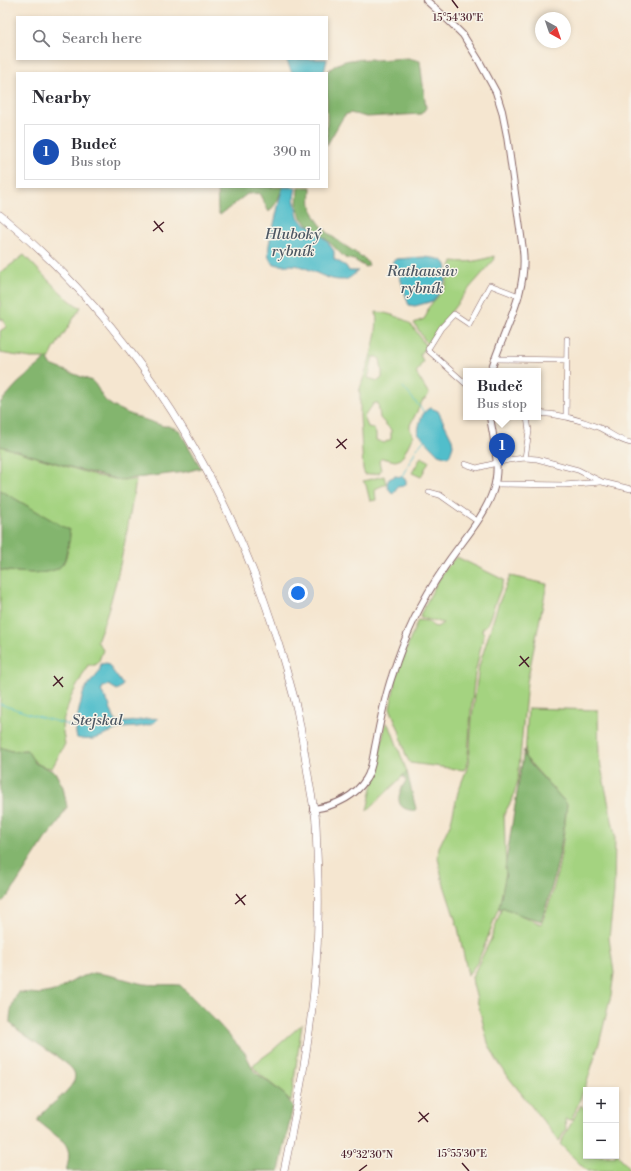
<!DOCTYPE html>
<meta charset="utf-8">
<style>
body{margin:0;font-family:"Libre Bodoni",serif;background:#f2f2f3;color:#2b2b33}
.controls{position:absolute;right:12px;bottom:12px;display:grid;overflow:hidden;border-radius:0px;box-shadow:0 2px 6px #0003}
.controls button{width:36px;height:36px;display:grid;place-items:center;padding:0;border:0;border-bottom:1px solid #e1e1e2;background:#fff;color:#2b2b33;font:20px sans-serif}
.compass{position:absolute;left:535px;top:12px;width:36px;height:36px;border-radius:50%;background:#fff;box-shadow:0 2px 6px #0003;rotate:140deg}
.you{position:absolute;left:298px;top:593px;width:14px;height:14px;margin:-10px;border:3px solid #fff;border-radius:50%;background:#1a73e8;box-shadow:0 0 0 6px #1a73e833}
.badge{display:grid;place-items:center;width:26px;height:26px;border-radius:50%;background:#111827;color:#fff;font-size:13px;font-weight:700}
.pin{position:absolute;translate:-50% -33px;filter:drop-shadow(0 1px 2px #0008)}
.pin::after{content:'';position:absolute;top:21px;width:14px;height:12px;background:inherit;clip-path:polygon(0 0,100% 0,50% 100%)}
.popup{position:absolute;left:463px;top:368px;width:78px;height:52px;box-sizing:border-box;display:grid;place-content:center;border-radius:0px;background:#fff;filter:drop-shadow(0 1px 3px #0005);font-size:13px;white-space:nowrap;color:#7c7c81}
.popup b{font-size:15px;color:#2b2b33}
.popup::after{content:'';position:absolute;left:50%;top:100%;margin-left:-8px;border:8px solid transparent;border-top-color:#fff}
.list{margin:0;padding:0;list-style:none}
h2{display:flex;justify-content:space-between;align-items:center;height:52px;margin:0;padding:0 16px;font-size:17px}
h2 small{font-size:13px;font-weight:400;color:#7c7c81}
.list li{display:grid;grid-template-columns:26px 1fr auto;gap:12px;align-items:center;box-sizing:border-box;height:56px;margin:0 8px 8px;padding:0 8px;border:1px solid #e1e1e2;border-radius:0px}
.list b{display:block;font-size:15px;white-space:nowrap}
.list p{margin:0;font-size:13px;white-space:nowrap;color:#7c7c81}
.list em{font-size:13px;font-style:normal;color:#7c7c81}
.icon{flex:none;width:22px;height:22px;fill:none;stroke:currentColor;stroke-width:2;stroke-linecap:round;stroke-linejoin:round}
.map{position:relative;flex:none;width:631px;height:1171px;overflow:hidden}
.search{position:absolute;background:#fff;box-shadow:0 2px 6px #0003;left:16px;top:16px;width:312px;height:44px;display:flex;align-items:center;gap:10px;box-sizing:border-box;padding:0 14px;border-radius:0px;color:#7c7c81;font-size:15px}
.panel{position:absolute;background:#fff;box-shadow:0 2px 6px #0003;left:16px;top:72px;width:312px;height:116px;border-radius:0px}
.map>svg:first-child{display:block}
</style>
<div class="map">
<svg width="631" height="1171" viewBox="0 0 631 1171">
<rect width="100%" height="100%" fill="#f7f3e8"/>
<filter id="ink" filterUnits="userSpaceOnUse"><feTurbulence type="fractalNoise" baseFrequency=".025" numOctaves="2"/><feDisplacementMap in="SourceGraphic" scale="8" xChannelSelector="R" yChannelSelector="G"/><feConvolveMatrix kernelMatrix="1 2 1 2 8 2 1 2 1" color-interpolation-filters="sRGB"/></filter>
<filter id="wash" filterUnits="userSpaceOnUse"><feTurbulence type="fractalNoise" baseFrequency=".012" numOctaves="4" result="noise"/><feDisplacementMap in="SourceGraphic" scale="16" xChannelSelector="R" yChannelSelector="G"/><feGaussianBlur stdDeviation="0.9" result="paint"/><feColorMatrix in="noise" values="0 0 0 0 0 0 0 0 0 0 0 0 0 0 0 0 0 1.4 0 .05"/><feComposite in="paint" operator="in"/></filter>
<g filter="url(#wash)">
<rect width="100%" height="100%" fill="#f5e6d0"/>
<!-- green -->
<path fill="#a4d380" stroke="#777956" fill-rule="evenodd" d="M24,255C34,265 70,305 81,307L54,349L48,361L46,358H31L0,353V331L6,327L3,318L0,320V273Z
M494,256L495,259L466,292L427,344L414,323L424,319L427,314L428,308L444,289L453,261C467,263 480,261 494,256Z
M376,312L381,313V312C411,320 410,321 426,347L420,355L423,361L416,373L429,394L426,398L423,400L410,425V429L413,436L403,456L399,460L395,461L382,458L379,461L381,470L379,473L365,475L363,469L360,416V394L359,392C366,369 380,335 376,312ZM373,357H377L380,359L382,371V378L378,381L368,378ZM374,403H378L380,418L391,430V439L384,443L376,440V434L373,428L368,427L364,417Z
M0,446L98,476L120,480H134L136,481C126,535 118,590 97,641L103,650L98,663L95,665H88L71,697L63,721L62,726L65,744L52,768C38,767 33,761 26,750L11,751L0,747V570C15,572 57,578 64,562C68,554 68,543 70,534L69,530L65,528L0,490Z
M421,457L429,461L421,477L412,473Z
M384,476L386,484L375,489L376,500L370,501L366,485L363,481Z
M457,557L504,580L487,625L483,628L482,631L484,633L475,674L471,710L468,755L467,765L464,770L410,763L406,756L399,730L390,708L397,673L417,622L418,620L428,621L433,626L437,627L443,623L421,618L420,617L421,613C428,600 445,564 457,557Z
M510,576L547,584L527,682L518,780L513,798L504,814L506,873L500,904L486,942L477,963L468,975L458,928L442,879L438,857L439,847L451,822L458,792L469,763L472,717L479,666L498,605Z
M528,708L598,710L599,757L615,835L614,893L609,938L614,973L611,995L600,1040L587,1082L577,1107L571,1120L565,1119L566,1129L559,1141L509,1078L496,1059L488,1043L473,984L472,977L491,939L502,907L541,924C558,886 563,845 567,804L525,757Z
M386,722L391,729L407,772L367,811Z
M302,1024L291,1101C282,1091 258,1075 253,1066L254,1064L273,1050Z
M581,1105L586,1111V1156H616V1152L631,1171H587L560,1144Z"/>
<!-- forest -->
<path fill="#83b56e" stroke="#666a4c" d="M408,58L420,61L426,108L421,114L367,117L350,113L345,115L342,119L327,145V73H326C342,58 350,60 371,59L375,60Z
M217,187H283L277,202L269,212L259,193L247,194L220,215L218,212Z
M298,187H311C311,193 310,200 311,206C319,234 345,244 366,260L369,265L366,267L354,260L345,258L329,242L301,218L297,205Z
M47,358L51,365L92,381C99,387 100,396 107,402C119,412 147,420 163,426H168L179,430L201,468L185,472L120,480L77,469L0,446V403L17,384Z
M0,490L69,530C71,536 69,543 67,549C66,554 65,562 61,566C50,577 15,572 0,570Z
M0,747L11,751L27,750L35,763L55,772L63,787L67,807L56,826L45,839L9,895L0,904Z
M524,750L525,757L531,765L567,804C562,844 555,884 541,921L520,915L502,907L501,909L499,908L506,873L505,868Z
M407,772L416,809L414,811C411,810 407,810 404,808C394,802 401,788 406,781L404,776L399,779Z
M93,973C109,974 124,979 139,983C153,986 167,984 180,985L215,1020L245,1053L254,1071L285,1095L293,1106L279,1171H66C69,1160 71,1151 64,1142L38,1121V1119C48,1105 66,1096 74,1081C75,1078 75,1075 74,1072C72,1068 67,1064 63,1061C46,1048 26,1038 10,1023C10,1011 12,1002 19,992L39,994L56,991L78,978Z"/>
<!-- water -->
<path fill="#51becb" stroke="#4e6e7b" d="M286,59H327L324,73H292Z
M283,187H296L294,198L298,217L303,223L310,226L327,241L334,251V259L346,266L349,271H358C354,274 349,280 343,280C327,281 314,270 299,266C291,263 275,269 270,260C265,250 273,230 275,220C278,208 279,199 283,187Z
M425,257C430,258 439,258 443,261C454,269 439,294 433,301L415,306L409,305L408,303L399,274L392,262L396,259Z
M431,408L438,411L452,439L453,445L450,455L448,457L438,454L418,433C419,425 421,410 431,408Z
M395,476L402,477L406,480V484L404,486L397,487L393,494L388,488L387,483L389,479Z
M107,663L123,685L117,690L109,685L103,687L101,691L109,704L114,718L117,722C130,724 151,716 158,719C151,728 132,727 122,728C111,730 103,738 93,739C87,740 82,739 77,738C73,730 81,701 84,691C89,680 99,679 101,664Z"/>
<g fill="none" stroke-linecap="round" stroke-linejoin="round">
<!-- stream -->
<path stroke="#51becb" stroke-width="1" d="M403,387L424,412
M401,478L416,450L424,440
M0,704L33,715L76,727"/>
</g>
</g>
<g filter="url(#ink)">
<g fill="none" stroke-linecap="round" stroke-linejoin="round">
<!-- minor casing -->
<g stroke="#866565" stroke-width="6">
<path id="minor" d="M494,359L567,360
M466,384L429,351L428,349L441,328L454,314L469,324L490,285L519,296
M538,413C559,414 581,420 600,428C612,434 617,440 631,443
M566,417L567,339
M525,458L529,431L527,417
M465,464L477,468L508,460L525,458L537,459L578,470L602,482L631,489
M495,484L564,485L601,482
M429,492L440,495L477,521"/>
</g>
<!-- tertiary casing -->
<g stroke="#866565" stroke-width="8">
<path id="tertiary" d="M426,0L448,20L463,35L478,59L496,92L502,111L507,136L523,250C528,294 503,330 491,371
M313,809C335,806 354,798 366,779C372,770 373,757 375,747C380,723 384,699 392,676C404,637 421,601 444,568C460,543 483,520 493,491C501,467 494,442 490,417"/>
</g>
<!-- secondary casing -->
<g stroke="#866565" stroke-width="8">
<path id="secondary" d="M0,215C135,326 230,482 280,649C286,669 292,689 297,710C304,744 308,780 315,814C317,826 316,839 317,851C318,874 319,897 318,920C317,1005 301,1088 284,1171"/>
</g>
<!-- minor -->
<use href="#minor" stroke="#fff" stroke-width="5"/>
<!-- tertiary -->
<use href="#tertiary" stroke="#fff" stroke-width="6"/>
<!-- secondary -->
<use href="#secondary" stroke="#fff" stroke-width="7"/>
</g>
</g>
<!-- ticks -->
<path fill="none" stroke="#4a1f2b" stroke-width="1.5" d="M452,0L458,8M154,221L163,232M153,231L164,222M337,439L346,449M336,448L347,439M520,656L529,667M519,666L529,657M54,676L63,687M53,686L63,677M236,894L245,905M235,904L246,895M419,1112L428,1122M418,1122L429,1113M462,1163L469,1171M359,1171L367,1165"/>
<g text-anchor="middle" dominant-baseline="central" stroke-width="3" stroke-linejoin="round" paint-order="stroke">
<!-- water labels -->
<g font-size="15" font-style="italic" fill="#4c5763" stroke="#f7f3e8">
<text x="293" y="234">Hluboký<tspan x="293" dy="17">rybník</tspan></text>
<text x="422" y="271">Rathausův<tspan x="422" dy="17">rybník</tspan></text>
<text x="97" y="720">Stejskal</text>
</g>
</g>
<g font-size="10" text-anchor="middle" fill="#4a1f2b" stroke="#f7f3e8" stroke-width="3" stroke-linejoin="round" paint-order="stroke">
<text x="458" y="21">15°54'30"E</text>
<text x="462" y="1157">15°55'30"E</text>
<text x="367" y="1158">49°32'30"N</text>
</g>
</svg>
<div class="controls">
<button>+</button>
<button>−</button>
</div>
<svg class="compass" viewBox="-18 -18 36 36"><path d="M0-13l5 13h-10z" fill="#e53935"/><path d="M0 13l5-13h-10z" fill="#7c7c81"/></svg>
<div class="you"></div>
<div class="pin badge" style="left:502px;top:466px;background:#1a4fb4">1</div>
<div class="popup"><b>Budeč</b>Bus stop</div>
<div class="search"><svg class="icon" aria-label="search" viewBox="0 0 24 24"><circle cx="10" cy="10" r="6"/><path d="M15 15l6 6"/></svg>Search here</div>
<section class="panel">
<h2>Nearby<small></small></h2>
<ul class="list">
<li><span class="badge" style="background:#1a4fb4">1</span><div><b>Budeč</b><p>Bus stop</p></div><em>390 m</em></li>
</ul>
</section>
</div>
